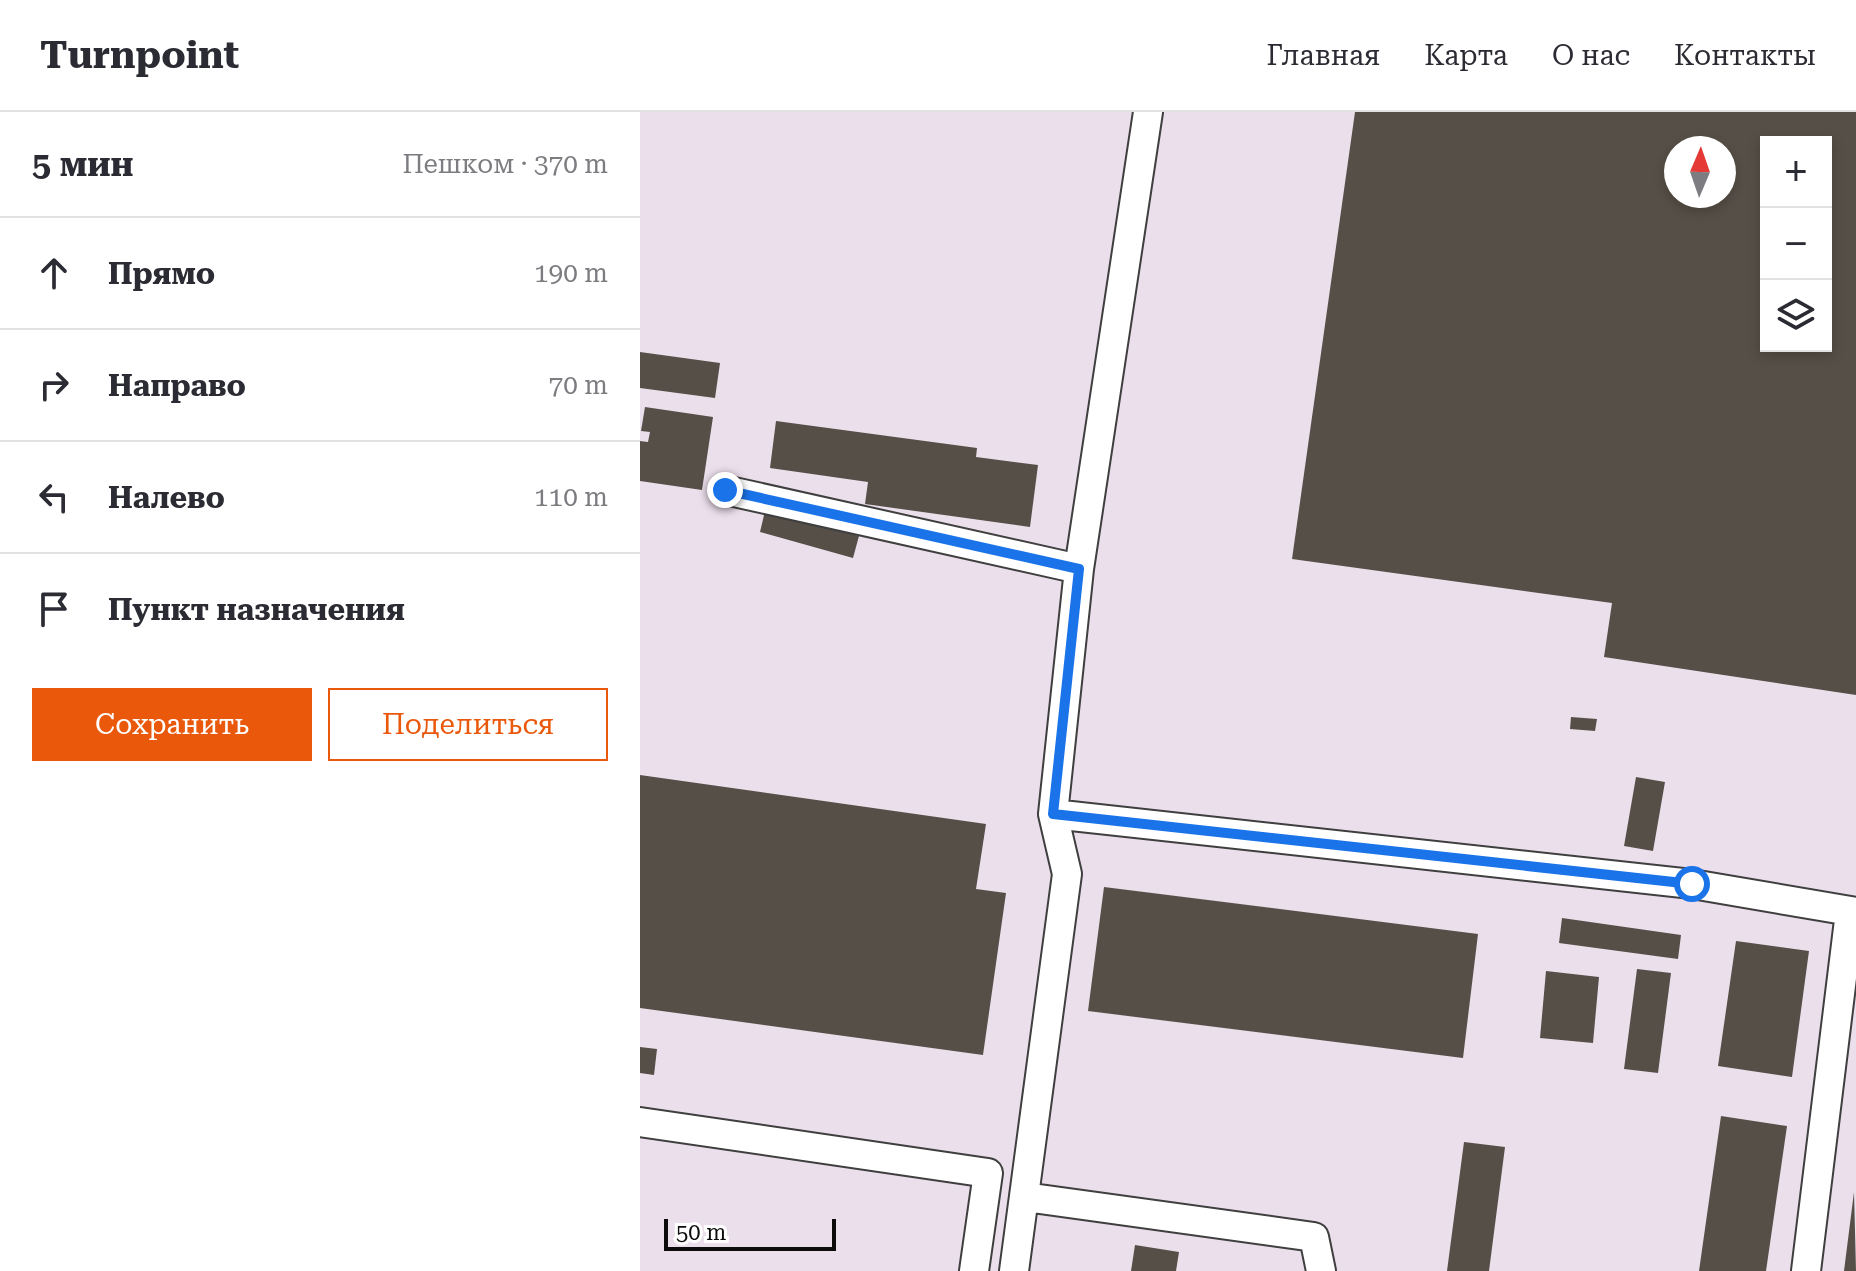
<!DOCTYPE html>
<html lang="ru">
<meta charset="utf-8">
<style>
body{margin:0;font-family:"Roboto Serif",serif;background:#f7f7f7;color:#2b2b33}
.controls{position:absolute;right:24px;top:24px;display:grid;overflow:hidden;border-radius:0px;box-shadow:0 4px 12px #0003}
.controls button{width:72px;height:72px;display:grid;place-items:center;padding:0;border:0;border-bottom:2px solid #e1e1e2;background:#fff;color:#2b2b33;font:40px sans-serif}
.compass{position:absolute;left:1024px;top:24px;width:72px;height:72px;border-radius:50%;background:#fff;box-shadow:0 4px 12px #0003;rotate:2deg}
.scale{position:absolute;left:24px;bottom:20px;width:172px;box-sizing:border-box;padding-left:8px;border:4px solid #0c0c0c;border-top:0;font-size:22px;line-height:28px;white-space:nowrap;color:#0c0c0c;-webkit-text-stroke:6px #fff;paint-order:stroke}
.stop{position:absolute;width:24px;height:24px;margin:-18px;border:6px solid #1a73e8;border-radius:50%;background:#fff}
.stop.end{background:#1a73e8;border-color:#fff;box-shadow:0 2px 8px #0008}
.list{margin:0;padding:0;list-style:none}
h2{display:flex;justify-content:space-between;align-items:center;height:104px;margin:0;padding:0 32px;font-size:34px}
h2 small{font-size:26px;font-weight:400;color:#7c7c81}
.list li{display:grid;grid-template-columns:52px 1fr auto;gap:24px;align-items:center;box-sizing:border-box;height:112px;padding:0 32px;border-top:2px solid #e1e1e2}
.list b{display:block;font-size:30px;white-space:nowrap}
.list em{font-size:26px;font-style:normal;color:#7c7c81}
.actions{display:flex;gap:16px;padding:24px 32px}
.actions a{flex:1;padding:18px 0;border:2px solid #ea580c;border-radius:0px;text-align:center;font-size:28px;color:#ea580c}
.actions .main{background:#ea580c;color:#fff}
.icon{flex:none;width:44px;height:44px;fill:none;stroke:currentColor;stroke-width:2;stroke-linecap:round;stroke-linejoin:round}
.map{position:relative;flex:none;width:1216px;height:1159px;overflow:hidden}
header{display:flex;align-items:center;gap:48px;box-sizing:border-box;height:112px;padding:0 40px;background:#fff;border-bottom:2px solid #e1e1e2}
header strong{font-size:38px}
nav{display:flex;gap:44px;margin-inline-start:auto;font-size:28px}
main{display:flex}
aside{flex:1;background:#fff}
.map>svg:first-child{display:block}
</style>
<header>
<strong>Turnpoint</strong>
<nav><a>Главная</a><a>Карта</a><a>О нас</a><a>Контакты</a></nav>
</header>
<main>
<aside>
<h2>5 мин<small>Пешком · 370 m</small></h2>
<ul class="list">
<li><svg class="icon" aria-label="ahead" viewBox="0 0 24 24"><path d="M12 20V5M6 11l6-6 6 6"/></svg><div><b>Прямо</b></div><em>190 m</em></li>
<li><svg class="icon" aria-label="right" viewBox="0 0 24 24"><path d="M7 20v-9h11M14 6l5 5-5 5"/></svg><div><b>Направо</b></div><em>70 m</em></li>
<li><svg class="icon" aria-label="left" viewBox="0 0 24 24"><path d="M17 20v-9H6M10 6l-5 5 5 5"/></svg><div><b>Налево</b></div><em>110 m</em></li>
<li><svg class="icon" aria-label="arrive" viewBox="0 0 24 24"><path d="M6 21V4h12l-3 4 3 4H6"/></svg><div><b>Пункт назначения</b></div></li>
</ul>
<div class="actions"><a class="main">Сохранить</a><a>Поделиться</a></div>
</aside>
<div class="map">
<svg width="1216" height="1159" viewBox="0 0 1216 1159">
<rect width="100%" height="100%" fill="#fffeeb"/>
<!-- industrial -->
<path fill="#ecdfec" fill-rule="evenodd" d="M0,0H1216V1159H0ZM1126,30H1186V234H1126ZM1036,36H1084V84H1036Z"/>
<!-- building -->
<path fill="#564f47" fill-rule="evenodd" d="M715,0H1216V583L964,545L972,491L652,447ZM1126,30H1186V234H1126ZM1036,36H1084V84H1036Z
M0,240L80,251L75,286L0,276Z
M5,295L73,305L62,378L0,369V329L8,330L10,320L1,319Z
M136,309L337,336L336,345L398,353L390,415L225,392L228,370L130,356Z
M125,399L219,424L213,446L120,420Z
M931,605L957,607L955,619L930,617Z
M0,663L346,712L336,777L366,781L343,943L0,896Z
M996,665L1025,670L1013,739L984,734Z
M464,775L838,822L823,946L448,899Z
M922,806L1041,823L1038,847L919,831Z
M1096,829L1169,839L1152,965L1078,954Z
M997,857L1031,861L1018,961L984,957Z
M906,859L959,865L953,931L900,926Z
M0,935L17,937L14,963L0,961Z
M1081,1004L1147,1014L1126,1159H1059Z
M824,1030L865,1035L849,1159H807Z
M1214,1080L1216,1159H1204Z
M495,1133L539,1140L536,1159H491Z"/>
<g fill="none" stroke-linecap="round" stroke-linejoin="round">
<!-- minor casing -->
<g stroke="#3f3f3f" stroke-width="32">
<path id="minor" d="M85,378L439,457
M413,702L1052,772L1216,800
M0,1010L348,1061L334,1159
M385,1085L674,1125L681,1159
M374,1159L427,762L413,702L439,457L508,0
M1166,1159L1210,800"/>
</g>
<!-- minor -->
<use href="#minor" stroke="#fff" stroke-width="28"/>
</g>
<g fill="none" stroke-linecap="round" stroke-linejoin="round">
<!-- route -->
<path stroke="#1a73e8" stroke-width="10" d="M85,378L439,457L413,702L1052,772"/>
</g>
</svg>
<div class="controls">
<button>+</button>
<button>−</button>
<button><svg class="icon" aria-label="layers" viewBox="0 0 24 24"><path d="M12 4l9 5-9 5-9-5zM3 14l9 5 9-5"/></svg></button>
</div>
<svg class="compass" viewBox="-18 -18 36 36"><path d="M0-13l5 13h-10z" fill="#e53935"/><path d="M0 13l5-13h-10z" fill="#7c7c81"/></svg>
<div class="scale">50 m</div>
<div class="stop" style="left:1052px;top:772px"></div>
<div class="stop end" style="left:85px;top:378px"></div>
</div>
</main>
